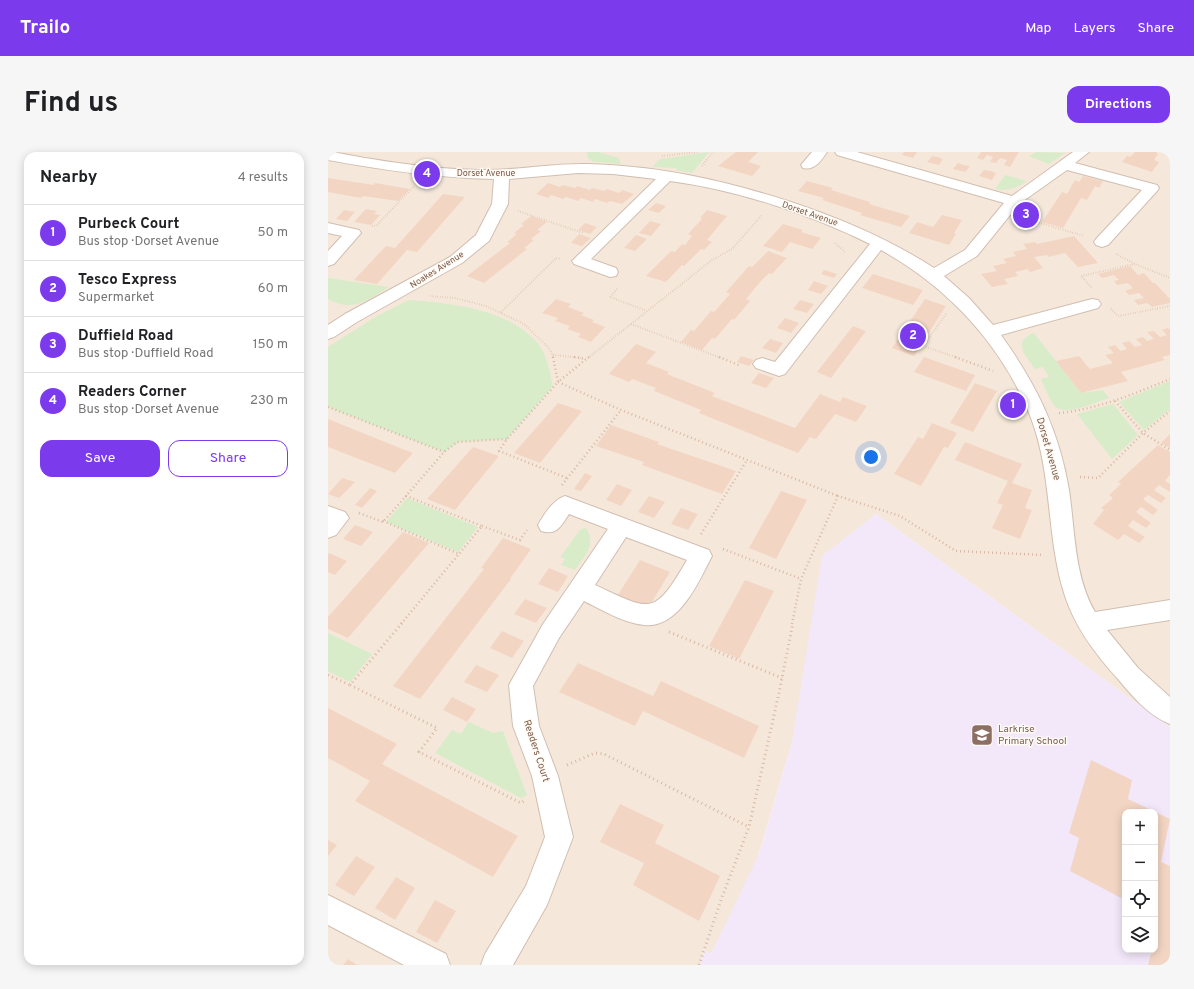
<!DOCTYPE html>
<meta charset="utf-8">
<style>
body{margin:0;font-family:Overpass,sans-serif;background:#f6f6f6;color:#202124}
.controls{position:absolute;right:12px;bottom:12px;display:grid;overflow:hidden;border-radius:8px;box-shadow:0 2px 10px #0003}
.controls button{width:36px;height:36px;display:grid;place-items:center;padding:0;border:0;border-bottom:1px solid #e0e0e0;background:#fff;color:#202124;font:20px sans-serif}
.you{position:absolute;left:543px;top:305px;width:14px;height:14px;margin:-10px;border:3px solid #fff;border-radius:50%;background:#1a73e8;box-shadow:0 0 0 6px #1a73e833}
.badge{display:grid;place-items:center;width:26px;height:26px;border-radius:50%;background:#7c3aed;color:#fff;font-size:13px;font-weight:700}
.pin{position:absolute;translate:-50% -50%;border:2px solid #fff;box-shadow:0 1px 4px #0006}
.list{margin:0;padding:0;list-style:none}
h2{display:flex;justify-content:space-between;align-items:center;height:52px;margin:0;padding:0 16px;font-size:17px}
h2 small{font-size:13px;font-weight:400;color:#757577}
.list li{display:grid;grid-template-columns:26px 1fr auto;gap:12px;align-items:center;box-sizing:border-box;height:56px;padding:0 16px;border-top:1px solid #e0e0e0}
.list b{display:block;font-size:15px;white-space:nowrap}
.list p{margin:0;font-size:13px;white-space:nowrap;color:#757577}
.list em{font-size:13px;font-style:normal;color:#757577}
.actions{display:flex;gap:8px;padding:12px 16px}
.actions a{flex:1;padding:9px 0;border:1px solid #7c3aed;border-radius:12px;text-align:center;font-size:14px;color:#7c3aed}
.actions .main{background:#7c3aed;color:#fff}
.icon{flex:none;width:22px;height:22px;fill:none;stroke:currentColor;stroke-width:2;stroke-linecap:round;stroke-linejoin:round}
.map{position:relative;flex:none;width:842px;height:813px;overflow:hidden;border-radius:12px}
header{display:flex;align-items:center;gap:24px;box-sizing:border-box;height:56px;padding:0 20px;background:#7c3aed;color:#fff}
header strong{font-size:19px}
nav{display:flex;gap:22px;margin-inline-start:auto;font-size:14px}
.intro{display:flex;align-items:center;justify-content:space-between;box-sizing:border-box;height:96px;padding:0 24px}
h1{margin:0;font-size:28px}
.button{padding:10px 18px;border-radius:12px;background:#7c3aed;color:#fff;font-size:14px;font-weight:700}
main{display:flex;gap:24px;padding:0 24px}
aside{flex:1;background:#fff;border-radius:12px;box-shadow:0 2px 10px #0003}
.map>svg:first-child{display:block}
</style>
<header>
<strong>Trailo</strong>
<nav><a>Map</a><a>Layers</a><a>Share</a></nav>
</header>
<div class="intro"><h1>Find us</h1><a class="button">Directions</a></div>
<main>
<aside>
<h2>Nearby<small>4 results</small></h2>
<ul class="list">
<li><span class="badge">1</span><div><b>Purbeck Court</b><p>Bus stop · Dorset Avenue</p></div><em>50 m</em></li>
<li><span class="badge">2</span><div><b>Tesco Express</b><p>Supermarket</p></div><em>60 m</em></li>
<li><span class="badge">3</span><div><b>Duffield Road</b><p>Bus stop · Duffield Road</p></div><em>150 m</em></li>
<li><span class="badge">4</span><div><b>Readers Corner</b><p>Bus stop · Dorset Avenue</p></div><em>230 m</em></li>
</ul>
<div class="actions"><a class="main">Save</a><a>Share</a></div>
</aside>
<div class="map">
<svg width="842" height="813" viewBox="0 0 842 813">
<rect width="100%" height="100%" fill="#fdf6ec"/>
<!-- residential -->
<path fill="#f5e8da" d="M0,0H842V575L548,362L464,590L428,711L383,802L376,798L372,813H0Z"/>
<!-- education -->
<path fill="#f3e8fa" fill-rule="evenodd" d="M548,362L842,575V813H372L376,798L383,802L431,702L464,590L494,404ZM797,660H827V798H797Z"/>
<!-- green -->
<path fill="#d8ecc9" d="M259,0H270L291,6L293,12L266,10L260,6Z
M381,0L364,21L348,18L349,16L324,15L332,7Z
M709,0L737,1L721,12L701,4Z
M677,23L699,29C688,36 681,40 667,37Z
M0,126L61,135C40,148 25,161 0,147Z
M81,148C123,151 183,157 211,193C219,204 222,221 225,234L179,287L130,290L116,300L0,255V195L49,164Z
M706,181L753,241L775,238L781,246C768,250 739,264 728,255C723,251 716,234 713,227L721,225L715,215L707,217C698,204 683,189 706,181Z
M842,229V257L816,278L791,250Z
M785,252L810,283L784,307L749,262Z
M79,346L150,375L130,400L58,370Z
M256,376L259,377C268,395 257,403 247,418L233,413L237,407L232,405L252,378Z
M0,481L44,502L22,530L0,519Z
M141,570L165,581L175,579L199,643L193,646L107,601L124,578L133,582Z"/>
<!-- building -->
<path fill="#f3d5c3" d="M408,0H430L420,10L433,14L424,24L390,14Z
M576,0H589L585,6L574,3Z
M653,0H691L682,15L676,13L679,8L672,6L668,11L662,10L665,5L659,3L655,8L649,6Z
M807,0H829L828,1L830,2L826,8L831,10L824,20L794,10L799,4L802,5Z
M604,4L610,5L615,7L611,13L599,10Z
M630,11L636,13L642,14L637,20L625,17Z
M656,18L663,19L668,21L664,28L651,24Z
M755,24L775,29L771,36L767,34L759,48L753,46L735,76L714,70L734,40L739,42L747,28L751,30Z
M0,26L46,33L47,31L82,37L70,49L35,44L33,46L0,40Z
M479,29L505,36L503,38L542,50L541,52L582,64L573,75L532,63L534,61L494,48L496,46L470,39Z
M220,31L232,35L235,33L247,36L249,34L262,38L264,36L276,39L279,37L291,41L294,38L306,42L294,52L282,49L279,51L267,47L265,50L253,46L250,49L238,45L235,47L223,43L220,46L208,42Z
M115,42L137,45L89,100L79,98L49,132L26,128L58,94L67,96Z
M328,51L338,54L331,61L320,58Z
M38,57L49,59L46,62L52,63L43,73L26,70Z
M16,58L27,60L19,69L8,67Z
M379,58L399,64L379,88L384,90L376,98L373,97L356,114L354,113L338,130L318,124L343,99L347,100L354,92L357,93L364,84L360,82L374,67L372,66Z
M614,63L634,68L626,81L628,82L621,93L581,81L589,70L605,75Z
M203,64L219,70L209,78L213,79L203,87L206,88L196,96L199,97L156,131L139,124L182,91L179,90L189,82L186,81L196,73L193,72Z
M322,69L333,72L323,84L311,81Z
M257,71L269,75L262,82L250,78Z
M455,72L475,78L473,80L493,86L484,97L462,90L454,100L435,94Z
M251,82L263,86L254,94L243,91Z
M308,83L319,87L307,99L296,96Z
M746,84L770,111L750,115L737,101L720,105L719,103L706,105L715,116L702,120L700,117L687,120L690,124L676,127L680,132L664,135L653,122L669,119L665,114L679,111L675,107L688,104L685,100L699,97L695,92L707,90L709,92Z
M440,99L459,106L444,122L441,121L432,130L418,147L422,149L406,168L404,167L387,187L384,186L374,198L353,190L363,178L366,179L383,159L386,160L402,142L398,140L421,114L424,115Z
M802,114L810,123L816,121L825,131H827L842,147V151L824,155L819,151L810,153L806,148L816,146L811,141L801,143L797,139L805,136L800,131L789,133L786,129L791,128L786,123L774,126L770,122Z
M496,118L509,122L506,126L493,122Z
M545,122L595,138L585,153L534,136Z
M486,129L500,134L493,142L480,138Z
M228,147L243,152L240,155L256,161L253,163L266,168L264,170L277,175L263,190L250,185L253,182L239,177L242,174L227,169L230,166L214,161Z
M597,147L618,154L586,204L564,196Z
M472,148L486,152L479,161L465,157Z
M457,166L471,171L463,181L449,176Z
M525,174L538,179L503,226L489,220Z
M840,176L842,178V203L834,205L837,208L793,220L800,229L753,241L728,209L751,204L762,217L785,211L777,203L786,201L780,195L787,193L793,199L799,197L794,191L801,189L807,195L814,193L808,187L815,185L819,189L826,187L819,180L826,179L832,185L839,183L834,178Z
M442,187L455,191L448,201L434,196Z
M308,192L328,200L318,211L341,220L339,222L387,241L384,244L467,276L492,242L512,250L515,245L539,254L528,270L507,262L488,287L482,285L470,301L371,261L373,258L326,239L328,236L304,227L301,230L281,222Z
M413,204L426,208L421,214L409,210Z
M596,205L647,223L638,239L586,220Z
M431,221L446,226L438,236L423,231Z
M647,231L669,239L645,280L622,271Z
M230,251L254,259L212,311L186,301Z
M0,267L72,296L85,301L67,321L0,295Z
M604,271L629,281L620,296L616,295L593,334L566,322L590,285L595,287Z
M283,273L331,290L329,292L408,319L394,342L314,313L316,310L268,294Z
M842,282V296L833,291Z
M637,290L694,312L684,331L704,338L697,356L704,358L692,387L664,376L675,353L669,351L680,329L627,308Z
M830,293L842,300V323L837,329L842,332V340L831,333L826,338L838,346L833,351L820,343L815,347L830,358L825,363L813,355L808,360L823,371L818,376L805,368L800,374L817,385L811,391L796,382L790,388L765,372L776,358L773,356L785,346L781,343L793,332L790,330Z
M145,295L171,304L127,358L99,347Z
M257,321L264,324L253,339L246,337Z
M14,326L27,330L11,346L0,342Z
M289,332L304,338L293,354L278,348Z
M42,336L49,339L34,356L27,353Z
M453,339L479,348L448,407L421,396Z
M321,344L337,350L326,366L310,360Z
M353,356L370,362L360,378L343,372Z
M27,373L45,380L33,394L15,387Z
M75,380L101,391L20,486L0,477V465Z
M175,386L203,397L182,427H183L92,547L65,534L156,417L153,416Z
M1,401L19,409L7,423L0,420V403Z
M312,408L342,420L319,458L288,446Z
M221,416L240,424L230,440L210,432Z
M417,428L446,439L411,507L381,494Z
M197,447L219,456L208,471L186,462Z
M174,479L196,489L184,506L162,496Z
M250,511L325,544L333,529L431,574L416,606L315,559L307,574L231,540Z
M148,513L171,523L159,540L136,530Z
M124,545L148,557L139,570L115,558Z
M0,556L69,592L54,612L190,684L165,725L27,649L42,629L0,606Z
M763,608L804,628L800,647L842,667L833,710L842,714V813H820L824,798H827L829,774H827V660H797V748L742,719L751,686L741,681Z
M292,652L336,673L327,691L392,724L371,769L305,733L316,711L272,690Z
M0,688L9,693L0,704Z
M28,704L47,715L26,744L7,733Z
M68,725L87,736L67,768L47,756Z
M107,748L128,759L109,791L88,780Z
M20,807L29,813H15Z"/>
<g fill="none" stroke-linecap="round" stroke-linejoin="round">
<!-- minor casing -->
<g stroke="#d1beb0" stroke-width="2">
<path id="minor" d="M0,0C15,1 29,5 44,7C79,13 114,17 150,18C187,19 223,11 260,12C332,14 395,28 463,50C514,67 561,87 606,116L637,98L676,51L509,3L507,0H529L684,44L745,0H761L747,11L829,33L831,36L829,39L780,93L774,95L768,93L766,90L768,87L814,38L739,18L691,52L649,104L616,124L641,146L665,173L764,147L770,148L773,152L770,156L673,183C708,232 731,278 741,338C747,378 746,424 767,460L842,448V468L779,478L810,516L842,545V572C821,564 804,544 790,527C768,503 747,475 737,444C718,387 725,324 703,266C675,194 620,135 553,98L457,222L451,224L428,216L425,212L428,208L434,206L447,210L542,92C481,62 410,38 342,29L263,107L288,116L290,120L288,124L282,125L246,112L244,109L328,27L285,22L250,21L181,27L180,52L161,89L134,111L29,170L6,185L0,187V173L17,162L122,105L148,83L164,52L166,27C110,26 55,18 0,8Z
M484,0H499C493,9 486,19 475,16L473,13Z
M0,71L31,78L33,81L6,112L0,114V99L14,84L0,81Z
M237,344L381,398L384,404C371,429 351,477 316,473C296,471 274,458 256,449L231,486L205,534L211,574L230,624L245,685L219,753L185,813H153L157,802L198,734L217,685L204,624L185,574L181,533L215,472L280,377L241,362C233,374 229,384 213,379L210,373C216,362 225,348 237,344ZM298,385L359,408C326,465 323,459 267,433Z
M0,354L17,360L21,366L8,383L0,386Z
M0,743L118,802L122,813H76L0,773Z"/>
</g>
<!-- path-far2 -->
<path stroke="#d9b8a5" stroke-width="2" stroke-dasharray="0.5 2" stroke-linecap="butt" d="M334,4L371,0
M374,14L385,0
M190,59L255,81
M699,67L756,84
M44,74L49,73L86,34
M507,91L518,101
M788,102L807,112L842,126
M763,135L753,124L807,112
M289,137L282,145L319,159
M102,144L127,146L158,154L196,172L221,196L226,206
M783,157L790,164L842,154
M173,160L228,106L232,107
M618,162L595,194L630,206
M303,172L393,206
M225,203L254,206
M260,206L384,108L404,97L434,63"/>
<!-- path-far1 -->
<path stroke="#d9b8a5" stroke-width="2.5" stroke-dasharray="1 3" stroke-linecap="butt" d="M225,205L230,230L179,287L171,299L239,326
M246,205L258,207
M261,205L230,230L293,258L510,344
M391,205L413,214
M627,205L665,219
M787,249L815,281L842,298
M0,255L116,300
M731,261C770,257 806,242 842,227
M752,325L770,326L815,281L842,259
M234,333L293,258
M31,361L55,370L78,344
M55,369L131,402
M154,374L192,388L199,378
M373,382L419,308
M395,397L473,427
M73,472L154,374L78,344L116,300L129,290L179,287
M464,472L473,427L510,344L572,364L628,399L716,403"/>
<!-- path -->
<path stroke="#d9b8a5" stroke-width="3" stroke-dasharray="1 3.5" stroke-linecap="butt" d="M74,471L22,533L109,576L91,600L193,651L197,648
M341,480L454,526
M0,523L22,533
M239,613L267,601L276,602L421,675
M371,813L394,745L421,675L451,541L465,471"/>
<!-- minor -->
<use href="#minor" fill="#fff" fill-rule="evenodd"/>
</g>
<!-- icons -->
<defs>
<g id="school-square" transform="scale(1.15)"><rect x="-9" y="-9" width="18" height="18" rx="4" fill="#8d6e63" stroke="#fffaf3"/><path d="M0-5L7-2L0 1L-7-2ZM-4 1L0 2.5L4 1V4Q0 6-4 4Z" fill="#fff"/></g>
</defs>
<g fill-rule="evenodd">
<use href="#school-square" x="654" y="583"/>
</g>
<g text-anchor="middle" dominant-baseline="central" stroke-width="3" stroke-linejoin="round" paint-order="stroke">
<!-- far-street labels -->
<g font-size="9" fill="#7a5c4d" stroke="#fffaf3">
<text x="158" y="21">Dorset Avenue</text>
<text transform="translate(482 62) rotate(19)">Dorset Avenue</text>
<text transform="translate(109 118) rotate(-32)">Noakes Avenue</text>
</g>
<!-- street labels -->
<g font-size="10" fill="#7a5c4d" stroke="#fffaf3">
<text transform="translate(720 297) rotate(74)">Dorset Avenue</text>
<text transform="translate(208 599) rotate(72)">Readers Court</text>
</g>
<!-- education labels -->
<g font-size="10" fill="#785e54" stroke="#fffaf3" text-anchor="start">
<text x="670" y="577">Larkrise<tspan x="670" dy="12">Primary School</tspan></text>
</g>
</g>
</svg>
<div class="controls">
<button>+</button>
<button>−</button>
<button><svg class="icon" aria-label="locate" viewBox="0 0 24 24"><circle cx="12" cy="12" r="6"/><path d="M12 2v4M12 18v4M2 12h4M18 12h4"/></svg></button>
<button><svg class="icon" aria-label="layers" viewBox="0 0 24 24"><path d="M12 4l9 5-9 5-9-5zM3 14l9 5 9-5"/></svg></button>
</div>
<div class="you"></div>
<div class="pin badge" style="left:685px;top:253px">1</div>
<div class="pin badge" style="left:585px;top:184px">2</div>
<div class="pin badge" style="left:698px;top:63px">3</div>
<div class="pin badge" style="left:99px;top:22px">4</div>
</div>
</main>
